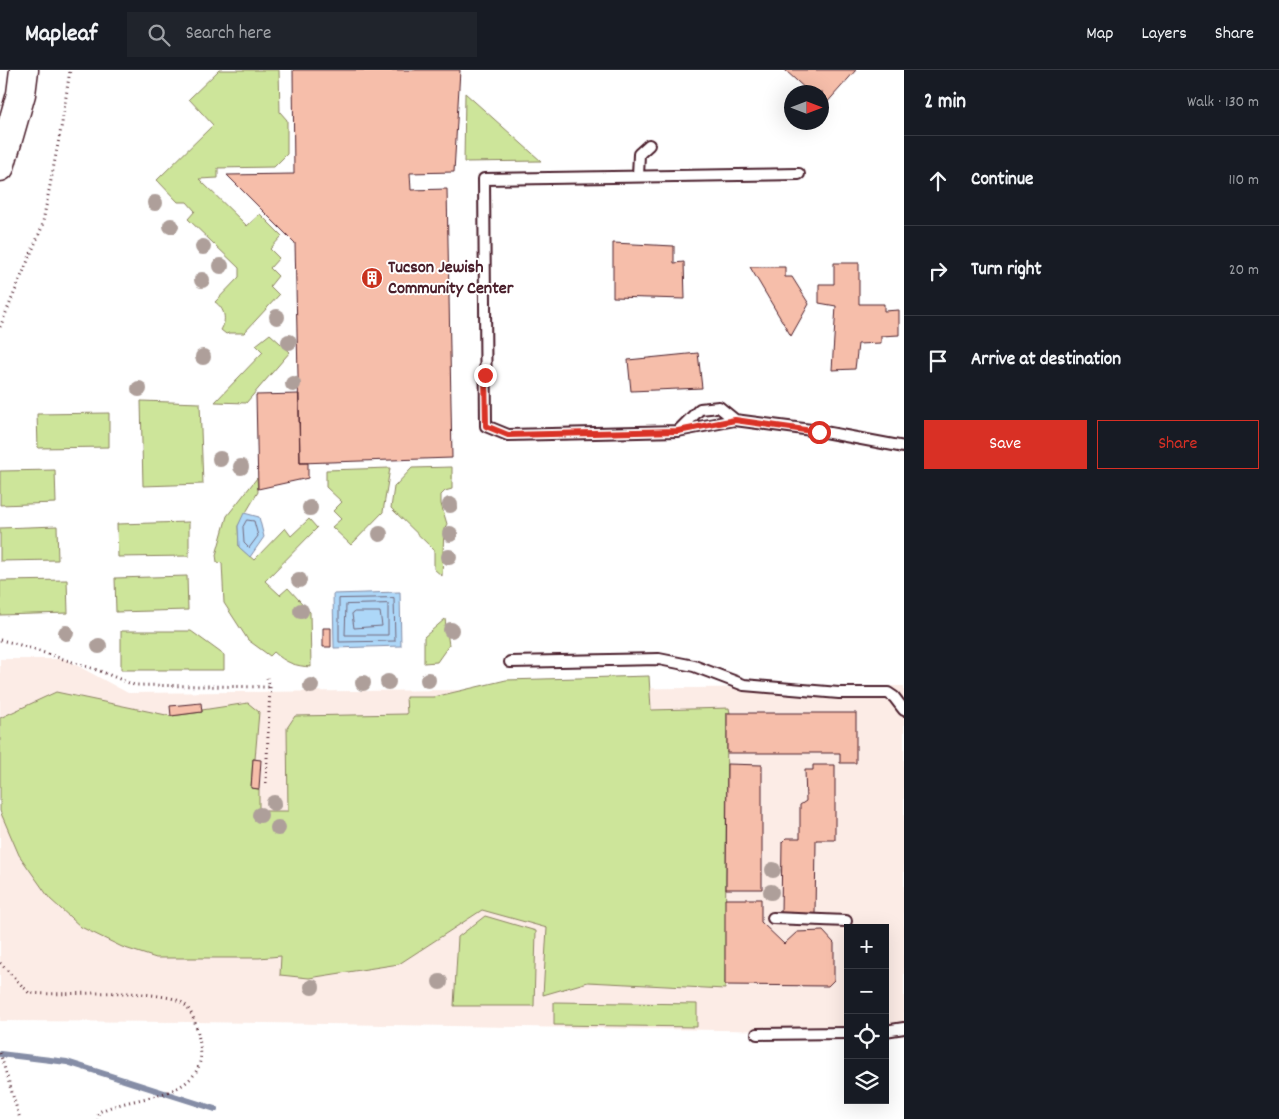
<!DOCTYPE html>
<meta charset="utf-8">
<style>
body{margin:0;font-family:Dekko,sans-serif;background:#20242c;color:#f1f3f6}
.controls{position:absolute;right:15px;bottom:15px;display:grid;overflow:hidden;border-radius:0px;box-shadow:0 5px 20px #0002}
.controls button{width:45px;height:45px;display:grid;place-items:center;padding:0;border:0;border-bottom:1px solid #363941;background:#171b24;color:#f1f3f6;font:25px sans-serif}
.compass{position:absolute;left:784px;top:15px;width:45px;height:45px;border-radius:50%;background:#171b24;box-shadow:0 5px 20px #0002;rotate:90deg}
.stop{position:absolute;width:15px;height:15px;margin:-11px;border:4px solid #d93025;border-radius:50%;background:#fff}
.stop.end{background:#d93025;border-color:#fff;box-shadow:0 1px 5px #0008}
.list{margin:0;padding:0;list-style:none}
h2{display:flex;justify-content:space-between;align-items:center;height:65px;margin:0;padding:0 20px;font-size:21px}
h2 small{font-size:16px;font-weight:400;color:#9ea1a6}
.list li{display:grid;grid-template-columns:32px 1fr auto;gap:15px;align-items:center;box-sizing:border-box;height:90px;padding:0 20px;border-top:1px solid #363941}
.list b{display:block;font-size:19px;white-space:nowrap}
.list em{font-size:16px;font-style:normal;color:#9ea1a6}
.actions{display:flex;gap:10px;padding:15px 20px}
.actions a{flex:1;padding:11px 0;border:1px solid #d93025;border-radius:0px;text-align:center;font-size:18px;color:#d93025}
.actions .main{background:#d93025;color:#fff}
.icon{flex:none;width:28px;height:28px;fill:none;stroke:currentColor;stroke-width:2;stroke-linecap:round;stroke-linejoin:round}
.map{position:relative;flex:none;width:904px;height:1049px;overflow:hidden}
header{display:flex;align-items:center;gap:30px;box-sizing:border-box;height:70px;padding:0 25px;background:#171b24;border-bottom:1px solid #363941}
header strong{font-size:24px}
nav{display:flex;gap:28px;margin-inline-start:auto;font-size:18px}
.search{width:350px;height:45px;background:#20242c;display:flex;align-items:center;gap:12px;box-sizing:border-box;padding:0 18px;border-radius:0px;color:#9ea1a6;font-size:19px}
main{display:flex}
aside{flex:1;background:#171b24}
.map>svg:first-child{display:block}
</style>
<header>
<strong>Mapleaf</strong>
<div class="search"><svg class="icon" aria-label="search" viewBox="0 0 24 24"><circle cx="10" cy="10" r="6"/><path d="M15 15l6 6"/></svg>Search here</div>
<nav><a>Map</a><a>Layers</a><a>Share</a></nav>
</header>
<main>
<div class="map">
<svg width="904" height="1049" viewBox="0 0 904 1049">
<rect width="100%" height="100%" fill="#fff"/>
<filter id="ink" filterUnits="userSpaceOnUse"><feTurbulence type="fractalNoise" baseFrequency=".02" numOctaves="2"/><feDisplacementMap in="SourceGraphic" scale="10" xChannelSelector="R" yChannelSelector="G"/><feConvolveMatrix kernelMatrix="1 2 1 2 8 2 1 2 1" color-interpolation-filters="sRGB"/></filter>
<g filter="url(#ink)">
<!-- built -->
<path fill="#fcece6" d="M0,589H65L128,623L904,616V962H885V858H848V962L194,952L0,951Z"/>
<!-- green -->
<path fill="#cde59a" stroke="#8c8262" d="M219,0H279L280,42L287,50V84L274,97L218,98V108L199,109L247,156L260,144L282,166L270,179L279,188L270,198L278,206L270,216L279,225L244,263H229L226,264L221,260C227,250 225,239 215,232L239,207V198L188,149L195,141L187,132H178L157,110L213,55L189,29Z
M465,23L541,91L464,92Z
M270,264L290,282L246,333L215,332L263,282L256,275Z
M141,331L200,333L203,414L143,416Z
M109,343V377L38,378L37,344Z
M452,397V419L445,421L441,425V434L447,454L444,459L442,506L434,499V480L391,438L394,417L412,398Z
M390,398L383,442L351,475L332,457L341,449L333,441L342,432L326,417V400Z
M55,400L56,433L0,435V401Z
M257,408L258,422L238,456L239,477L254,490L285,458L291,466L309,449L317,458L265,511L280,525L288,518L310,542L311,597C295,596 286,593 274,582L270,586L248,570L224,533L222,493L217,492L216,485L227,446Z
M189,452V486L118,487L117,454Z
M57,456L58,490L0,491V458Z
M187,506L188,540L116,542L115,508Z
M67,510L68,543L0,545V511Z
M445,549L449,575L437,592L424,593V567Z
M121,561H191L224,585V600H121Z
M649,606L651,640L729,638L730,643H727L725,919L588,912L543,925L547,858L482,840L399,894L309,908L280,905L281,886L259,888H156L122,877L81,857L50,829L19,785L0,741V648L56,622L171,646L202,642V640L248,633L259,642L255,689H253L251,718L259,719V741H288L287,658L295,646L407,644L406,627H434L506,610Z
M485,846L536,861L534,936H454L458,867Z
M554,932L697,934V957L554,955Z"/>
<!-- water -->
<path fill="#add7f8" stroke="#858da6" d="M244,443L259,447L264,467L250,487L239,477L238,456Z
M400,522L401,576L334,578L333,524Z"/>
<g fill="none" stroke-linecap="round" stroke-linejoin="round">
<!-- shore -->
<path stroke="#72697d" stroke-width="1" d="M247,450L254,451L258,466L249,478L244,473L243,457Z
M394,528L395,571L339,572V529Z
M388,534V565H345L346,535Z
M355,542H380L382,556L354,558L352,544Z"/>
<!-- stream -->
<path stroke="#858da6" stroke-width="6" d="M0,984L67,992L215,1039"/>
</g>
<!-- building -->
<path fill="#f6beaa" stroke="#4a1f2b" d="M293,0H460L454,102L410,103L411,120L447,119L452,388L300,393L295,173L227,105L294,104Z
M785,0H856L824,36L822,34V22H809Z
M613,173L674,176V193L684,192L685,229L613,227Z
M834,193H859V234H884V241L899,240V265L881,266V273L858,274L855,299L832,300L836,236L819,233V214H834Z
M750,197H785V207H792L809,234L791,266Z
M698,283L702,318L631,321L628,290Z
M299,324L300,393H308V408L258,419L256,325Z
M323,558H331V577H323Z
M201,633L202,642L171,646L170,636Z
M727,643H856V693H840V683H727Z
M253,689L261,690L259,719L251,718Z
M727,694L762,695V819H726Z
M813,695H835V770H816L815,844H781L782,772L786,768H800V735L806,731L805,700H813Z
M725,829H761V852L784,874L797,862L823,861L834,873V910L828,916L725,915Z"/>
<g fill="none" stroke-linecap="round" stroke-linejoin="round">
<!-- lane casing -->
<g stroke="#4a1f2b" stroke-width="14">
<path id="lane" d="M799,104L484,109L486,356L508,365L638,362L678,361L735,350L819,361L904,377
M638,106L639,84L649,75
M678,361L700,339L719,337L735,350
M510,592L659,589L694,596L744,615L839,623H888L894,627L904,640
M773,848L846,851
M885,961L904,958
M757,964L848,963"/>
</g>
<!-- primary casing -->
<g stroke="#4a1f2b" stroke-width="31">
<path id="primary" d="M0,97L21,24L24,0"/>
</g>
<!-- path -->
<path stroke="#4a1f2b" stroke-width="3" stroke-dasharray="1 4" stroke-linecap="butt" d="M0,257L42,157L62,53L70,0
M0,570L14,573L100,601L134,615L270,617
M266,713L270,617L267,608
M0,893L29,923C72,926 115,919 159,926C165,927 175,928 181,932C192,938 197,957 199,969C202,983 202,997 191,1008C169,1030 126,1028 99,1042L97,1049
M0,983L20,1049"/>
<!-- lane -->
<use href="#lane" stroke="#fff" stroke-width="10"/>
<!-- primary -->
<use href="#primary" stroke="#fff" stroke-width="28"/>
</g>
<!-- trees -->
<g fill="#ae9f9a">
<circle cx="155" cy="133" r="8"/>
<circle cx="171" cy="156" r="8"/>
<circle cx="203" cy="177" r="8"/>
<circle cx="221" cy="196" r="8"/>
<circle cx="202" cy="210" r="8"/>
<circle cx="277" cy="247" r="8"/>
<circle cx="289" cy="272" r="8"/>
<circle cx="203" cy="287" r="8"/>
<circle cx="293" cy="314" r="8"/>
<circle cx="139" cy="319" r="8"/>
<circle cx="220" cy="389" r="8"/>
<circle cx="241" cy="397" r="8"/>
<circle cx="450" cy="435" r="8"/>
<circle cx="310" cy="438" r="8"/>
<circle cx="380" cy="464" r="8"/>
<circle cx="450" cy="464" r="8"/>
<circle cx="449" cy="487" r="8"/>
<circle cx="299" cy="510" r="8"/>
<circle cx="301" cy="541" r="8"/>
<circle cx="451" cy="560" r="8"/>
<circle cx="66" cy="563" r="8"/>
<circle cx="99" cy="576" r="8"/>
<circle cx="428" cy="610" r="8"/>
<circle cx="388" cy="612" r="8"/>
<circle cx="363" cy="613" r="8"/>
<circle cx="311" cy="616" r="8"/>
<circle cx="274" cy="733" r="8"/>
<circle cx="260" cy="745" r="8"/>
<circle cx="278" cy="758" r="8"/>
<circle cx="773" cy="800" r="8"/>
<circle cx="771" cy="822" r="8"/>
<circle cx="440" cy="912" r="8"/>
<circle cx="312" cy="917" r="8"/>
</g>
</g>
<g fill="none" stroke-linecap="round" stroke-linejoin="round" filter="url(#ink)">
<!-- route -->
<path stroke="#d93025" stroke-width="6" d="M485,305L486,356L508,365L678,361L735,350L819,362"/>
</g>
<!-- icons -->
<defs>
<g id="building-disc" transform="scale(1.125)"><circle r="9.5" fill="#c8321e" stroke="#fff"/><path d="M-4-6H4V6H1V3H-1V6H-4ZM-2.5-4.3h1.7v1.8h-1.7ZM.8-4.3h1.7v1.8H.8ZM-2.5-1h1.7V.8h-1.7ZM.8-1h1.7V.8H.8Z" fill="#fff"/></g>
</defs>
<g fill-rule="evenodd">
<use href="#building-disc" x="372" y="208"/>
</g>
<g text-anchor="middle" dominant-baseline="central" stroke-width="4" stroke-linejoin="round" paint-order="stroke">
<!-- poi labels -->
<g font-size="18" font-weight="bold" fill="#4a1f2b" stroke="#fff" text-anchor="start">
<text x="388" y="198">Tucson Jewish<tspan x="388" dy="21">Community Center</tspan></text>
</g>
</g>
</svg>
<div class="controls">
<button>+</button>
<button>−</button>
<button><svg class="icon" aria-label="locate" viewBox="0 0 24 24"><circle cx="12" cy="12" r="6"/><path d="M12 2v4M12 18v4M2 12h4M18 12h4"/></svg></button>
<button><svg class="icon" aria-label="layers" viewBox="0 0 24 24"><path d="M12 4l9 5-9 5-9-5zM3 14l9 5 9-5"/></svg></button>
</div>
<svg class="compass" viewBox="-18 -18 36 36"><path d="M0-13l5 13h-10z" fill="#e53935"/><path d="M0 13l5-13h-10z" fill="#9ea1a6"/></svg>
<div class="stop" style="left:819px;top:362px"></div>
<div class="stop end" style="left:485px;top:305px"></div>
</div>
<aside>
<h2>2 min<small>Walk · 130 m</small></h2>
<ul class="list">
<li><svg class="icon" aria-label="ahead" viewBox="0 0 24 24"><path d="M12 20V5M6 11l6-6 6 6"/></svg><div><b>Continue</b></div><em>110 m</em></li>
<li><svg class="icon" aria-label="right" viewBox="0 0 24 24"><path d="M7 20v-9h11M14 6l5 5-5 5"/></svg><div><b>Turn right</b></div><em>20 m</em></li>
<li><svg class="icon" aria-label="arrive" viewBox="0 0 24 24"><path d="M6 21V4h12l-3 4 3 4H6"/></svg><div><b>Arrive at destination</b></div></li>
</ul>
<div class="actions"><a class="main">Save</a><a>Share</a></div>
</aside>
</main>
